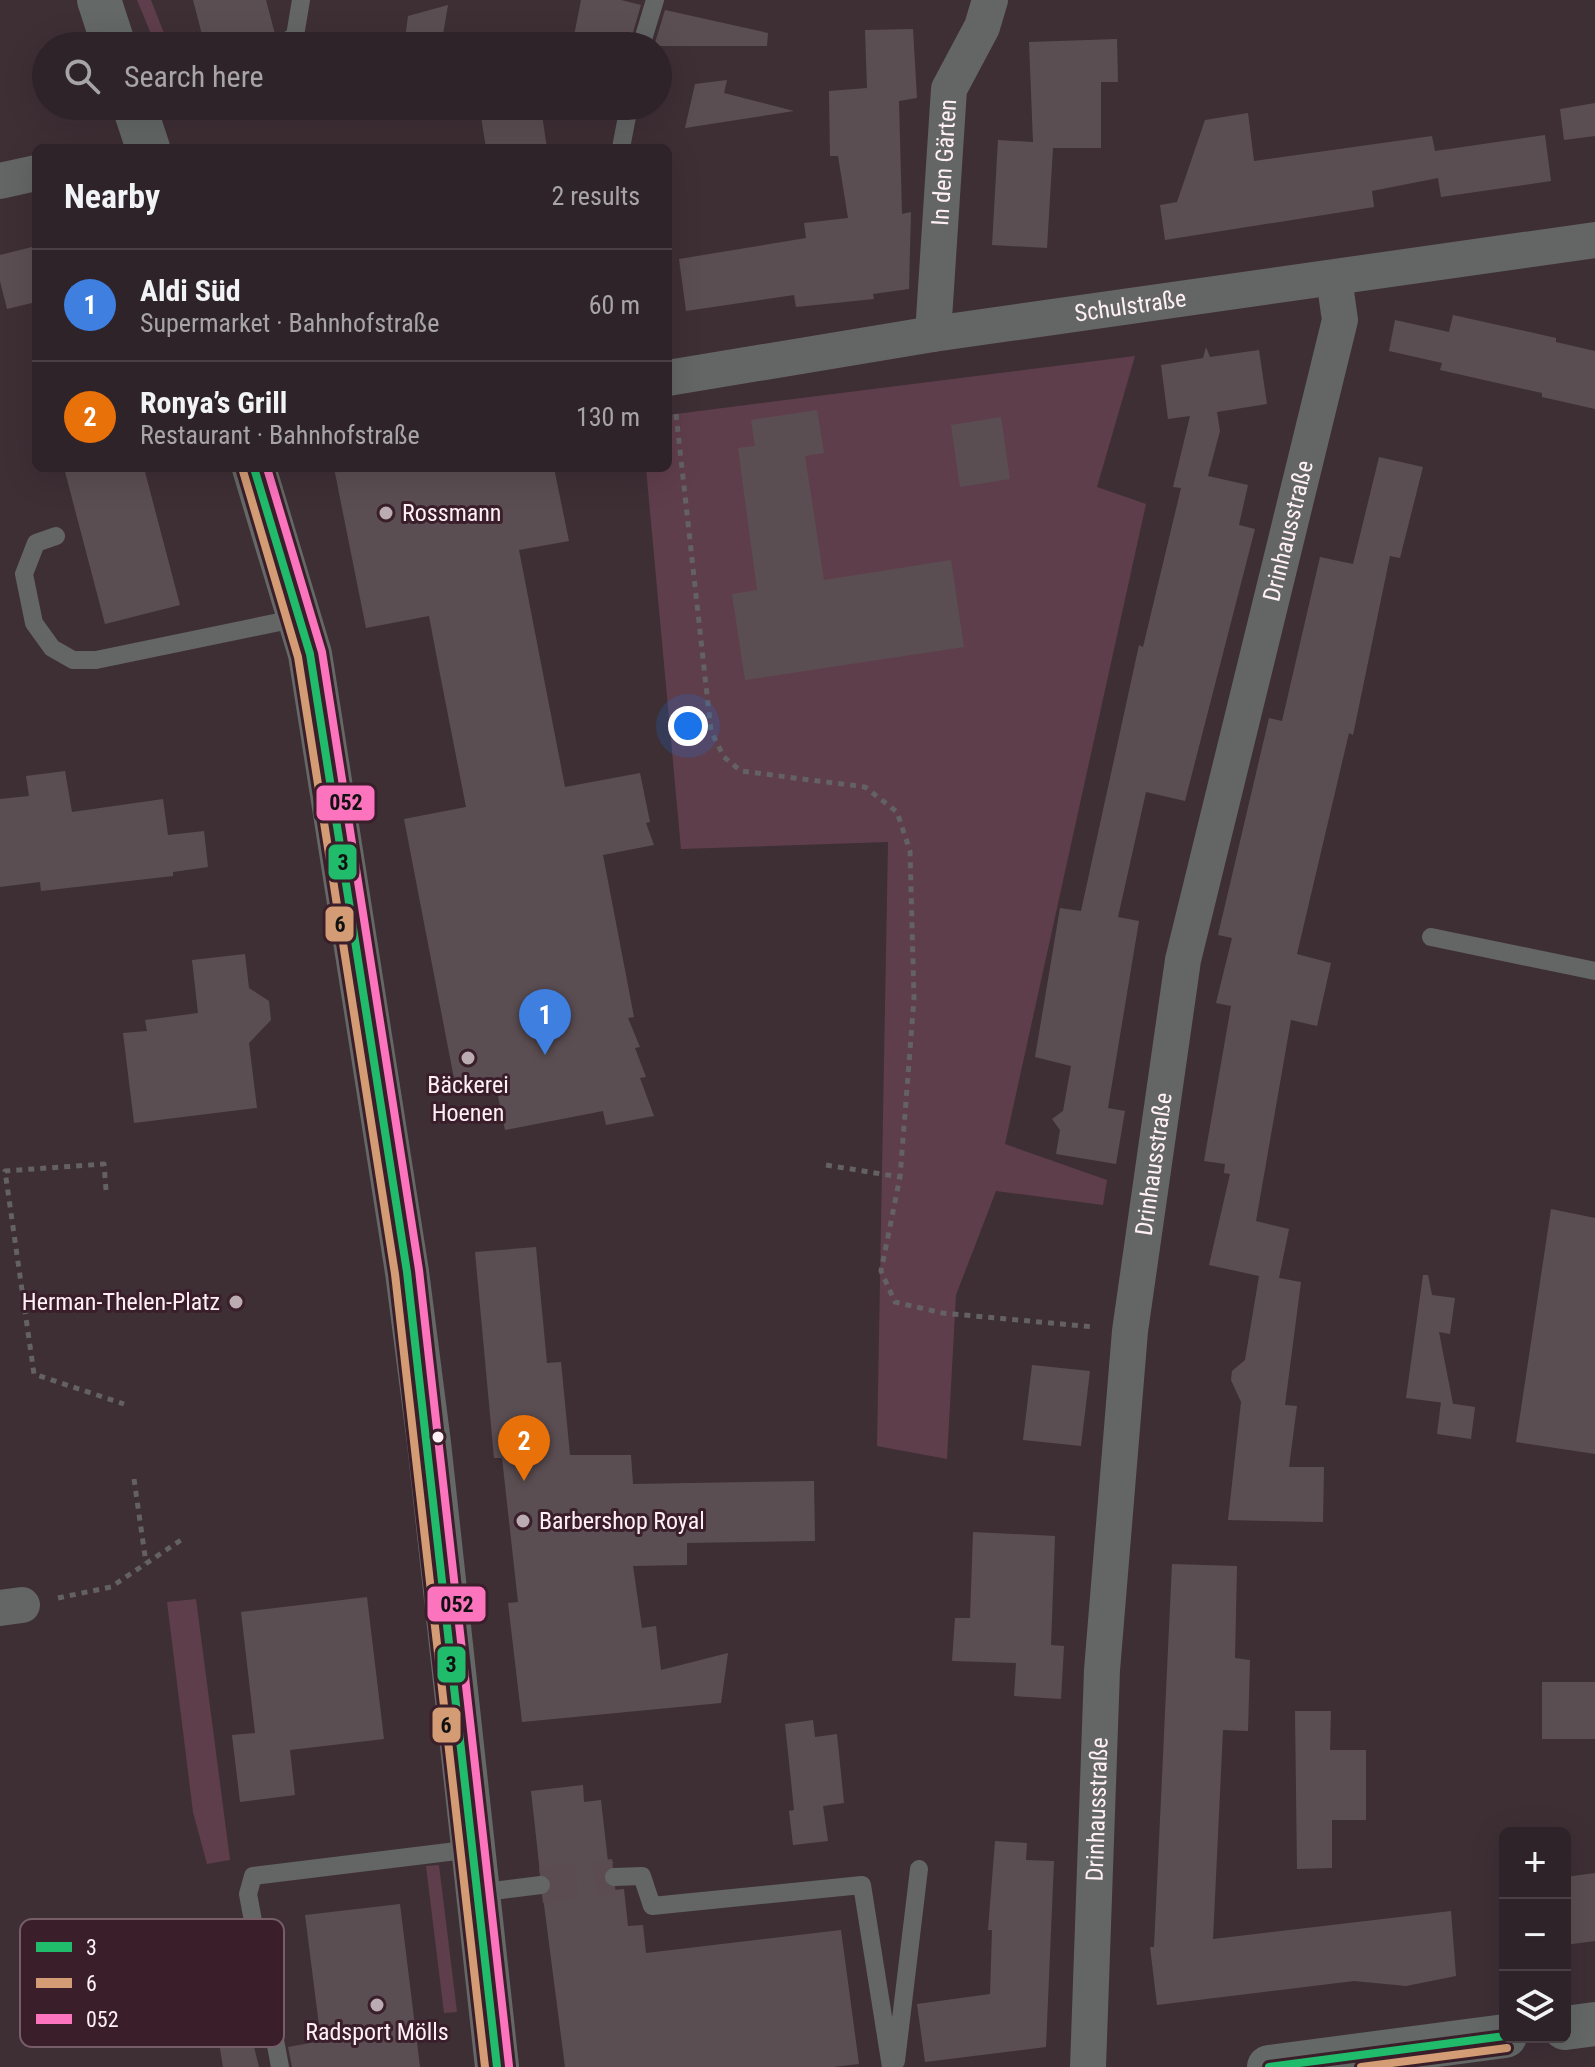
<!DOCTYPE html>
<meta charset="utf-8">
<style>
body{margin:0;font-family:"Roboto Condensed",sans-serif;background:#3a2f34;color:#f1f3f6}
.controls{position:absolute;right:24px;bottom:24px;display:grid;overflow:hidden;border-radius:12px;box-shadow:0 8px 32px #0002}
.controls button{width:72px;height:72px;display:grid;place-items:center;padding:0;border:0;border-bottom:2px solid #494045;background:#2e2328;color:#f1f3f6;font:40px sans-serif}
.you{position:absolute;left:688px;top:726px;width:28px;height:28px;margin:-20px;border:6px solid #fff;border-radius:50%;background:#1a73e8;box-shadow:0 0 0 12px #1a73e833}
.badge{display:grid;place-items:center;width:52px;height:52px;border-radius:50%;background:#bca0f2;color:#fff;font-size:26px;font-weight:700}
.pin{position:absolute;translate:-50% -66px;filter:drop-shadow(0 2px 4px #0008)}
.pin::after{content:'';position:absolute;top:42px;width:28px;height:24px;background:inherit;clip-path:polygon(0 0,100% 0,50% 100%)}
.list{margin:0;padding:0;list-style:none}
h2{display:flex;justify-content:space-between;align-items:center;height:104px;margin:0;padding:0 32px;font-size:34px}
h2 small{font-size:26px;font-weight:400;color:#a7a4a8}
.list li{display:grid;grid-template-columns:52px 1fr auto;gap:24px;align-items:center;box-sizing:border-box;height:112px;padding:0 32px;border-top:2px solid #494045}
.list b{display:block;font-size:30px;white-space:nowrap}
.list p{margin:0;font-size:26px;white-space:nowrap;color:#a7a4a8}
.list em{font-size:26px;font-style:normal;color:#a7a4a8}
.icon{flex:none;width:44px;height:44px;fill:none;stroke:currentColor;stroke-width:2;stroke-linecap:round;stroke-linejoin:round}
.map{position:relative;flex:none;width:1595px;height:2067px;overflow:hidden}
.search{position:absolute;background:#2e2328;box-shadow:0 8px 32px #0002;left:32px;top:32px;width:640px;height:88px;display:flex;align-items:center;gap:20px;box-sizing:border-box;padding:0 28px;border-radius:44px;color:#a7a4a8;font-size:30px}
.panel{position:absolute;background:#2e2328;box-shadow:0 8px 32px #0002;left:32px;top:144px;width:640px;height:328px;border-radius:12px}
.map>svg:first-child{display:block}
</style>
<div class="map">
<svg width="1595" height="2067" viewBox="0 0 1595 2067">
<rect width="100%" height="100%" fill="#3e2f35"/>
<!-- green -->
<path fill="#5f3e4b" d="M137,0H151L169,46H156Z
M1135,356L1097,487L1146,504L1005,1144L1107,1180L1103,1205L996,1191L956,1295L947,1459L877,1446L888,842L681,849L646,468H668V415Z
M196,1599L230,1860L207,1864L193,1812L167,1602Z
M439,1865L457,2012L444,2013L426,1866Z"/>
<!-- building -->
<path fill="#5b4e53" d="M193,0H266L275,34L267,46H205Z
M581,0H621L641,5L629,46H572Z
M448,5L441,46H404L408,16Z
M665,10L768,33L767,46H654Z
M913,29L917,98L899,101L902,214L911,212L909,289L873,294L874,299L796,307L794,295L686,311L679,259L806,238L804,223L848,218L838,156H830L829,91L867,88L865,30Z
M1117,39L1118,82H1101V148H1053L1047,248L992,245L998,140L1033,142L1029,42Z
M727,80L724,93L794,111L685,128L695,84Z
M1595,103V136L1564,140L1560,109Z
M541,108L547,148H486L481,117Z
M1248,113L1254,161L1432,136L1435,151L1545,135L1551,181L1441,197L1438,178L1372,191L1374,207L1165,240L1160,205L1177,202L1205,120Z
M36,246V302L7,309L0,281V255Z
M1453,315L1556,338V342L1595,351V409L1542,397V393L1440,370L1442,363L1389,351L1395,320L1449,332Z
M1206,347L1210,357L1259,350L1267,404L1217,412L1220,431L1208,476L1248,485L1239,525L1255,529L1185,801L1146,792L1118,917L1139,921L1108,1108L1125,1111L1116,1164L1056,1154L1060,1130L1052,1119L1063,1111L1071,1066L1035,1057L1060,908L1081,911L1139,645L1143,647L1181,488L1173,487L1190,416L1168,419L1161,365L1203,358Z
M817,410L824,453L805,456L824,580L951,560L964,647L745,680L732,594L757,590L738,448L755,446L751,420Z
M1001,417L1010,479L960,487L951,425Z
M1379,457L1423,467L1400,558L1390,556L1353,735L1349,733L1297,954L1331,963L1317,1026L1291,1020L1256,1221L1289,1229L1279,1278L1301,1282L1285,1405L1297,1406L1289,1467H1324L1323,1522L1228,1520L1241,1402L1231,1380L1232,1371L1245,1360L1259,1276L1209,1265L1230,1174L1224,1173L1225,1164L1204,1161L1231,1006L1216,1003L1232,938L1218,935L1269,718L1282,721L1320,557L1353,564Z
M64,468H144L180,605L105,624Z
M334,468H554L569,541L519,550L565,787L640,773L650,822L646,823L654,845L603,855L634,1017L628,1018L640,1047L635,1048L646,1077L640,1078L654,1116L606,1125L603,1111L505,1130L496,1086L457,1094L404,819L466,807L439,669L429,616L366,628Z
M65,771L72,812L163,799L168,835L204,831L208,867L173,872V876L41,891L40,882L0,887V799L29,796L26,776Z
M245,954L249,988L269,1001L271,1020L249,1043L257,1108L134,1123L123,1033L147,1031L145,1020L198,1013L192,960Z
M1551,1209L1595,1218V1454L1516,1442Z
M536,1247L547,1363L561,1362L570,1455H631L633,1484L814,1481L815,1541L687,1543V1565L633,1566L642,1628L656,1626L661,1670L728,1653L721,1703L522,1722L508,1603L518,1602L502,1458H494L475,1252Z
M1423,1275H1428L1432,1295L1455,1298L1450,1334L1439,1332L1453,1404L1406,1398Z
M1032,1365L1090,1371L1081,1446L1023,1440Z
M1441,1402L1475,1407L1471,1439L1437,1434Z
M973,1532L1055,1536L1051,1645L1064,1646L1061,1699L1014,1696L1016,1663L952,1661L955,1618H970Z
M1172,1564L1237,1566L1235,1658L1250,1660L1248,1731L1223,1730L1213,1939L1451,1911L1456,1976L1406,1986L1354,1981L1157,2005L1150,1947H1154Z
M367,1597L384,1739L290,1750L295,1795L240,1802L232,1735L255,1733L241,1612Z
M1542,1682H1595V1739H1542Z
M1295,1711H1331L1330,1750H1366V1820H1332V1868L1297,1869Z
M813,1720L815,1737L837,1734L844,1803L823,1806L828,1841L793,1845L789,1811L794,1810L785,1724Z
M583,1785L584,1802L601,1800L608,1862H614L603,1872L604,1883L613,1890L624,1889L628,1926L643,1925L646,1953L841,1930L859,2064L833,2067H565L543,1897L549,1894L553,1884L550,1877L540,1873L531,1791Z
M995,1841L1027,1843L1026,1860L1054,1861L1046,2047L925,2062L917,2004L990,1994L992,1930H988Z
M1595,1873V1941L1565,1945V1877Z
M400,1904L420,2067H292L288,2047L321,2041L305,1915Z
M241,1995L259,2067H223L212,2000Z"/>
<g fill="none" stroke-linecap="round" stroke-linejoin="round">
<!-- street-tunnel -->
<path stroke="#5b4c52" stroke-width="36" stroke-dasharray="36 18" stroke-linecap="butt" d="M541,1885L614,1877"/>
<!-- path -->
<path stroke="#636162" stroke-width="5" stroke-dasharray="6 6" stroke-linecap="butt" d="M676,414L711,731L724,757L741,771L865,787L897,812L910,851L914,999L900,1177L881,1271L895,1302L942,1313L1094,1327
M826,1165L900,1177
M106,1190L104,1164L5,1171L34,1374L124,1404
M134,1479L146,1563
M58,1598L111,1587L181,1540"/>
<!-- lane -->
<path stroke="#646565" stroke-width="18" d="M279,46L295,36L301,0
M641,46L655,0
M621,148L629,106
M56,536L36,543L24,574L34,623L52,648L73,660H96L299,618
M1431,937L1595,971
M614,1877L642,1876L652,1906L862,1885L891,2067
M477,1893L541,1885
M896,2061L919,1869
M280,2067L248,1894L253,1876L473,1849"/>
<!-- street -->
<g stroke="#646565" stroke-width="36">
<path d="M0,181L36,173"/>
<path id="s1" d="M933,334L949,89L982,27L990,0"/>
<path id="s2" d="M668,378L933,334L1595,240"/>
<path d="M0,1608L22,1605"/>
<path id="s3" d="M1088,2067L1102,1670L1130,1331L1183,960L1340,320L1334,278"/>
</g>
<!-- secondary -->
<path stroke="#646866" stroke-width="44" d="M99,0L114,46
M134,106L148,148
M254,468L310,654L407,1272L429,1443L497,2067
M1565,2028L1595,2024
M1269,2067L1505,2036"/>
<!-- bus-1 casing -->
<g stroke="#3a1f2a" stroke-width="14">
<path id="bus-1" d="M254,468L310,654L407,1272L497,2067
M1269,2067L1505,2036"/>
</g>
<!-- bus-2 casing -->
<g stroke="#3a1f2a" stroke-width="14">
<path id="bus-2" d="M243,471L298,657L395,1274L485,2067
M1361,2067L1507,2048"/>
</g>
<!-- bus-3 casing -->
<g stroke="#3a1f2a" stroke-width="14">
<path id="bus-3" d="M267,468L322,652L419,1270L509,2066"/>
</g>
<!-- bus-1 -->
<use href="#bus-1" stroke="#20bc6c" stroke-width="8"/>
<!-- bus-2 -->
<use href="#bus-2" stroke="#d39c74" stroke-width="8"/>
<!-- bus-3 -->
<use href="#bus-3" stroke="#fc73be" stroke-width="8"/>
</g>
<!-- markers -->
<g fill="#bbacb2" stroke="#3a1f2a" stroke-width="3">
<circle cx="386" cy="513" r="8"/>
<circle cx="468" cy="1058" r="8"/>
<circle cx="236" cy="1302" r="8"/>
<circle cx="523" cy="1521" r="8"/>
<circle cx="377" cy="2005" r="8"/>
</g>
<circle fill="#fff0f5" stroke="#3a1f2a" stroke-width="3" cx="438" cy="1437" r="7"/>
<g text-anchor="middle" dominant-baseline="central" stroke-width="6" stroke-linejoin="round" paint-order="stroke">
<!-- street labels -->
<g font-size="24" fill="#fff0f5" stroke="#3a1f2a">
<text stroke="none"><textPath href="#s1" startOffset="172">In den Gärten</textPath></text>
<text stroke="none"><textPath href="#s2" startOffset="468">Schulstraße</textPath></text>
<text stroke="none"><textPath href="#s3" startOffset="1554">Drinhausstraße</textPath></text>
<text stroke="none"><textPath href="#s3" startOffset="906">Drinhausstraße</textPath></text>
<text stroke="none"><textPath href="#s3" startOffset="258">Drinhausstraße</textPath></text>
</g>
<!-- poi labels -->
<g font-size="24" fill="#fff0f5" stroke="#3a1f2a" text-anchor="start">
<text x="402" y="513">Rossmann</text>
<text x="468" y="1085" text-anchor="middle">Bäckerei<tspan x="468" dy="28">Hoenen</tspan></text>
<text x="220" y="1302" text-anchor="end">Herman-Thelen-Platz</text>
<text x="539" y="1521">Barbershop Royal</text>
<text x="377" y="2032" text-anchor="middle">Radsport Mölls</text>
</g>
</g>
<!-- legend -->
<rect x="20" y="1919" width="264" height="128" rx="12" fill="#3a1f2a" stroke="#755e67" stroke-width="2"/>
<rect x="36" y="1942" width="36" height="10" fill="#20bc6c"/>
<rect x="36" y="1978" width="36" height="10" fill="#d39c74"/>
<rect x="36" y="2014" width="36" height="10" fill="#fc73be"/>
<g font-size="22" fill="#fff0f5">
<text x="86" y="1955">3</text>
<text x="86" y="1991">6</text>
<text x="86" y="2027">052</text>
</g>
<g stroke="#3a1f2a" stroke-width="3">
<rect x="315" y="784" width="61" height="38" rx="8" fill="#fc73be"/>
<rect x="327" y="843" width="31" height="38" rx="8" fill="#20bc6c"/>
<rect x="324" y="905" width="31" height="38" rx="8" fill="#d39c74"/>
<rect x="426" y="1585" width="61" height="38" rx="8" fill="#fc73be"/>
<rect x="436" y="1645" width="31" height="39" rx="8" fill="#20bc6c"/>
<rect x="431" y="1706" width="31" height="38" rx="8" fill="#d39c74"/>
</g>
<g font-size="22" text-anchor="middle" font-weight="bold" fill="#111">
<text x="346" y="810">052</text>
<text x="343" y="870">3</text>
<text x="340" y="932">6</text>
<text x="457" y="1612">052</text>
<text x="451" y="1672">3</text>
<text x="446" y="1733">6</text>
</g>
</svg>
<div class="controls">
<button>+</button>
<button>−</button>
<button><svg class="icon" aria-label="layers" viewBox="0 0 24 24"><path d="M12 4l9 5-9 5-9-5zM3 14l9 5 9-5"/></svg></button>
</div>
<div class="you"></div>
<div class="pin badge" style="left:545px;top:1055px;background:#3f7fe0">1</div>
<div class="pin badge" style="left:524px;top:1481px;background:#e8710a">2</div>
<div class="search"><svg class="icon" aria-label="search" viewBox="0 0 24 24"><circle cx="10" cy="10" r="6"/><path d="M15 15l6 6"/></svg>Search here</div>
<section class="panel">
<h2>Nearby<small>2 results</small></h2>
<ul class="list">
<li><span class="badge" style="background:#3f7fe0">1</span><div><b>Aldi Süd</b><p>Supermarket · Bahnhofstraße</p></div><em>60 m</em></li>
<li><span class="badge" style="background:#e8710a">2</span><div><b>Ronya’s Grill</b><p>Restaurant · Bahnhofstraße</p></div><em>130 m</em></li>
</ul>
</section>
</div>
